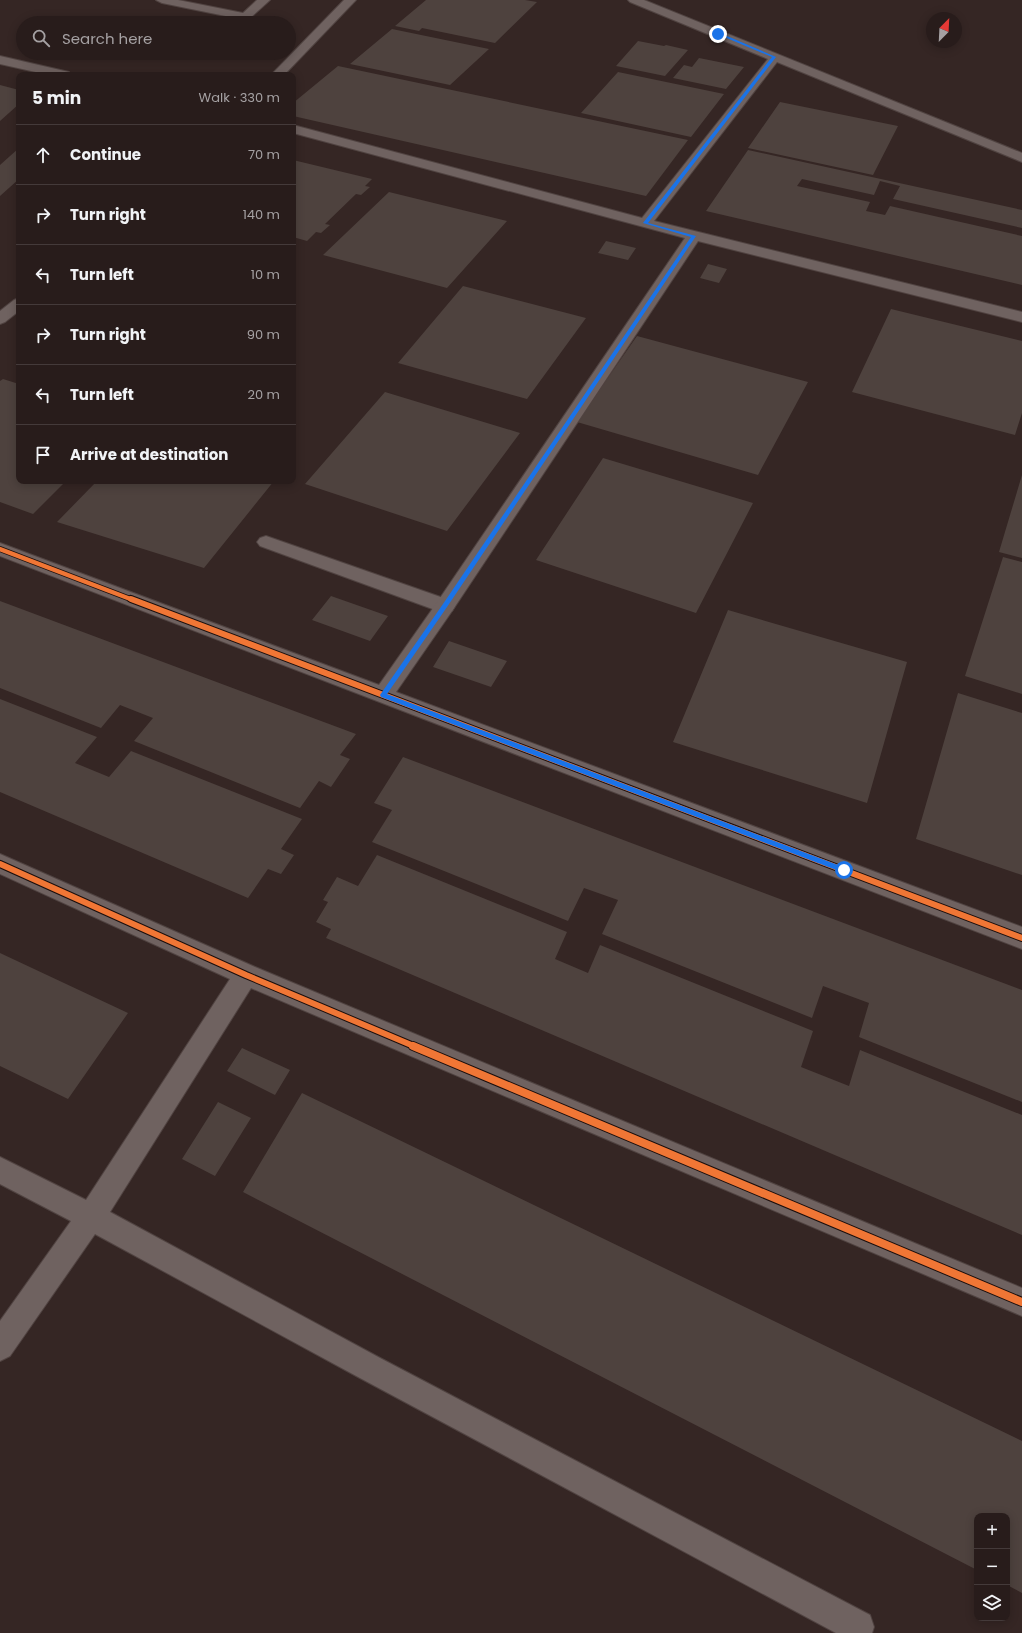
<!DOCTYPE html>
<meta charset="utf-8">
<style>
body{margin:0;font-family:Poppins,sans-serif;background:#342928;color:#f1f3f6}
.controls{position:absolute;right:12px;bottom:12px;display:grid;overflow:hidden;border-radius:8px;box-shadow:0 2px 10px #0003}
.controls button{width:36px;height:36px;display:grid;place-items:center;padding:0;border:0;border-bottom:1px solid #443a3a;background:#281c1b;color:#f1f3f6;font:20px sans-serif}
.compass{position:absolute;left:926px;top:12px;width:36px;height:36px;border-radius:50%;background:#281c1b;box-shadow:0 2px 10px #0003;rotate:24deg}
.stop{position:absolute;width:12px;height:12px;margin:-9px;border:3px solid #1a73e8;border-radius:50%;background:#fff}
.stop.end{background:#1a73e8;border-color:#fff;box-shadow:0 1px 4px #0008}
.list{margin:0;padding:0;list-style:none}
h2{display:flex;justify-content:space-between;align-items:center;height:52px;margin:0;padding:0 16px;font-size:17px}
h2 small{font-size:13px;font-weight:400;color:#a5a1a3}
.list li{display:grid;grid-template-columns:26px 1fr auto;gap:12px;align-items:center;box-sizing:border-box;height:60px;padding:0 16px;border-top:1px solid #443a3a}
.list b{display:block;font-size:15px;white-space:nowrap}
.list em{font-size:13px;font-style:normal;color:#a5a1a3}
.icon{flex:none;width:22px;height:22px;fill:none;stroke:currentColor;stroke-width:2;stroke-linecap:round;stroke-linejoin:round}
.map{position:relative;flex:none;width:1022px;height:1633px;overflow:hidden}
.search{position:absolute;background:#281c1b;box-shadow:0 2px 10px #0003;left:16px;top:16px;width:280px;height:44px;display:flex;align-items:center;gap:10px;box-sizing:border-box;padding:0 14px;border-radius:22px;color:#a5a1a3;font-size:15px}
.panel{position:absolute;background:#281c1b;box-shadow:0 2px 10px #0003;left:16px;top:72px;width:280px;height:412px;border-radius:8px}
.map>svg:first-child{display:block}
</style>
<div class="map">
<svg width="1022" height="1633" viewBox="0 0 1022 1633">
<rect width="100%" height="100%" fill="#352624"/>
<!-- building -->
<path fill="#4e423e" d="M426,0H525L537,2L495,43L422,28L419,31L395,26Z
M392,29L489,49L450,85L350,64Z
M638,41L664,46L666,45L688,50L665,76L616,66Z
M699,58L744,67L726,89L673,78L684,65L692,67Z
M338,66L688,140L646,196L293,116V103Z
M618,72L724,94L691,137L581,113Z
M0,85L19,90V104L0,121Z
M780,102L898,126L873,175L748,148Z
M19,148V179L0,196V165Z
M748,150L1022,210V228L893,199L900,186L880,181L874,195L802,179L797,186L870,202L866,211L885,215L890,206L1022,236V285L706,211Z
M293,160L372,179L365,186L370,187L361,195L356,194L325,224L330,225L321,233L316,232L307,241L293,237Z
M389,192L507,221L447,288L323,255Z
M606,241L636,248L628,260L598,253Z
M708,264L727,269L719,283L700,278Z
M463,286L586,318L527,399L398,363Z
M891,309L1022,341V413L1015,435L852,392Z
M637,336L808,382L758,475L577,422Z
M3,379L19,384V481H66L33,514L0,502V381Z
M385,392L520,433L447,531L305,484Z
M603,458L753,503L696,613L536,560Z
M1022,475V558L999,552Z
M97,481H274L204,568L57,522Z
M1003,557L1022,562V694L965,676Z
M331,596L388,616L370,641L312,620Z
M0,601L356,734L340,755L350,759L331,787L319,781L300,808L134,741L153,718L120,705L101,728L0,688Z
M728,610L907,662L867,803L673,742Z
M449,641L507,661L491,687L433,667Z
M958,693L1022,713V875L916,839Z
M0,699L97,737L75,763L109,777L131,751L302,819L281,849L294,855L281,874L268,869L248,898L0,792Z
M403,757L1022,990V1102L859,1037L869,1003L823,986L812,1018L602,934L618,900L584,888L568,921L372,842L392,810L374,803Z
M377,855L567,932L555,959L588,973L600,945L813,1031L801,1067L849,1086L860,1050L1022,1115V1235L326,938L331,929L316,922L328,902L323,900L337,877L358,886Z
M0,953L128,1013L68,1099L0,1066Z
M242,1048L290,1070L275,1095L227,1071Z
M302,1093L1022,1441V1593L1007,1585V1516H977V1570L243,1192Z
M218,1102L251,1118L215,1176L182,1159Z"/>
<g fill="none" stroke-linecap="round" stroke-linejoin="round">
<!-- service casing -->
<g stroke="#504341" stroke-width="2">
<path id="service" d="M266,536L452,601L455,606L452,611L445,613L438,611L260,546L257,542L260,538Z"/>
</g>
<!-- minor casing -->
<g stroke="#504341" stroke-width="2">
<path id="minor" d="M156,0H178L243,13L257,0H270L249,19L245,20L162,3Z
M344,0H356L284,75H271Z
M628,0H644L1022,153V162L777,62L654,221L1022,312V322L698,241L452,611L396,692L1022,927V949L0,556V543L379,685L438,601L685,238L293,133V125L642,218L768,59L630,2Z
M0,56L69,72L71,75H49L0,64Z
M19,298V311L5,322L0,324V311L14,300Z
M0,854L255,967L1022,1288V1316L251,988L110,1212L380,1358L870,1615L874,1627L872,1633H836L360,1378L95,1234L10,1356L0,1361V1321L71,1221L0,1184V1157L86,1200L230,979L0,874Z"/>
</g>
<!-- service -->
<use href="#service" fill="#6f6260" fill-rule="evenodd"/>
<!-- minor -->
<use href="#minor" fill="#6f6260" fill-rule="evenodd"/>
<!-- cycleway-far2 casing -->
<g stroke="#1a0e0c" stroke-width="6">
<path id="cycleway-far2" d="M0,549L133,600"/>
</g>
<!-- cycleway-far1 casing -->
<g stroke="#1a0e0c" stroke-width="8">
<path id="cycleway-far1" d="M131,599L1022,938
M0,864L246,975L416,1047"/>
</g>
<!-- cycleway casing -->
<g stroke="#1a0e0c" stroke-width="10">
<path id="cycleway" d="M413,1046L1022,1302"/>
</g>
<!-- cycleway-far2 -->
<use href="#cycleway-far2" stroke="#f07635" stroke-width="4.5"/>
<!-- cycleway-far1 -->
<use href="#cycleway-far1" stroke="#f07635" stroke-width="6"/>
<!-- cycleway -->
<use href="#cycleway" stroke="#f07635" stroke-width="8"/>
</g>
<!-- route -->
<path fill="#1a73e8" d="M720,33L776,57L648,223L696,236L447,607L387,694L846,868L847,870L844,873L381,697L380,695L443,604L691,237L643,223L772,57L717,34Z"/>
</svg>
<div class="controls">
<button>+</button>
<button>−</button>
<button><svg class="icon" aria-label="layers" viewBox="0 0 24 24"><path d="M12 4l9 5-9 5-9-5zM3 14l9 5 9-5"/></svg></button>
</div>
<svg class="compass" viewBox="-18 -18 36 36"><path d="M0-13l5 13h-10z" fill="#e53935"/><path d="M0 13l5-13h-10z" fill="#a5a1a3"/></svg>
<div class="stop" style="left:844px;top:870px"></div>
<div class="stop end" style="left:718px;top:34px"></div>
<div class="search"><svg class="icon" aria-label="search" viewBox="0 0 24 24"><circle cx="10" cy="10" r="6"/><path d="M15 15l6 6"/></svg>Search here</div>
<section class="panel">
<h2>5 min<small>Walk · 330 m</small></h2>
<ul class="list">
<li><svg class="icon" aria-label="ahead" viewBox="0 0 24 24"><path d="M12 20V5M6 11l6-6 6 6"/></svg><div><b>Continue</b></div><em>70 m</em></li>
<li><svg class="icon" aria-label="right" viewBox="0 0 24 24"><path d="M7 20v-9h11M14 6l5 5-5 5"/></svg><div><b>Turn right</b></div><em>140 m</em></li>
<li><svg class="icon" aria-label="left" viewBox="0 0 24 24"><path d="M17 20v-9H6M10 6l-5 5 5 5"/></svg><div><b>Turn left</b></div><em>10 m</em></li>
<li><svg class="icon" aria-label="right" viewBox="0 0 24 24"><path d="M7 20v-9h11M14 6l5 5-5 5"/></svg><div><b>Turn right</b></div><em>90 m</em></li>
<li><svg class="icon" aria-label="left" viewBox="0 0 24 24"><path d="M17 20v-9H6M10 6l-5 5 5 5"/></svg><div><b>Turn left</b></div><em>20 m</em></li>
<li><svg class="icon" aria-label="arrive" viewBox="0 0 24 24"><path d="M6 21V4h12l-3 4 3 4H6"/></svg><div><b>Arrive at destination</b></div></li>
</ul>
</section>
</div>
